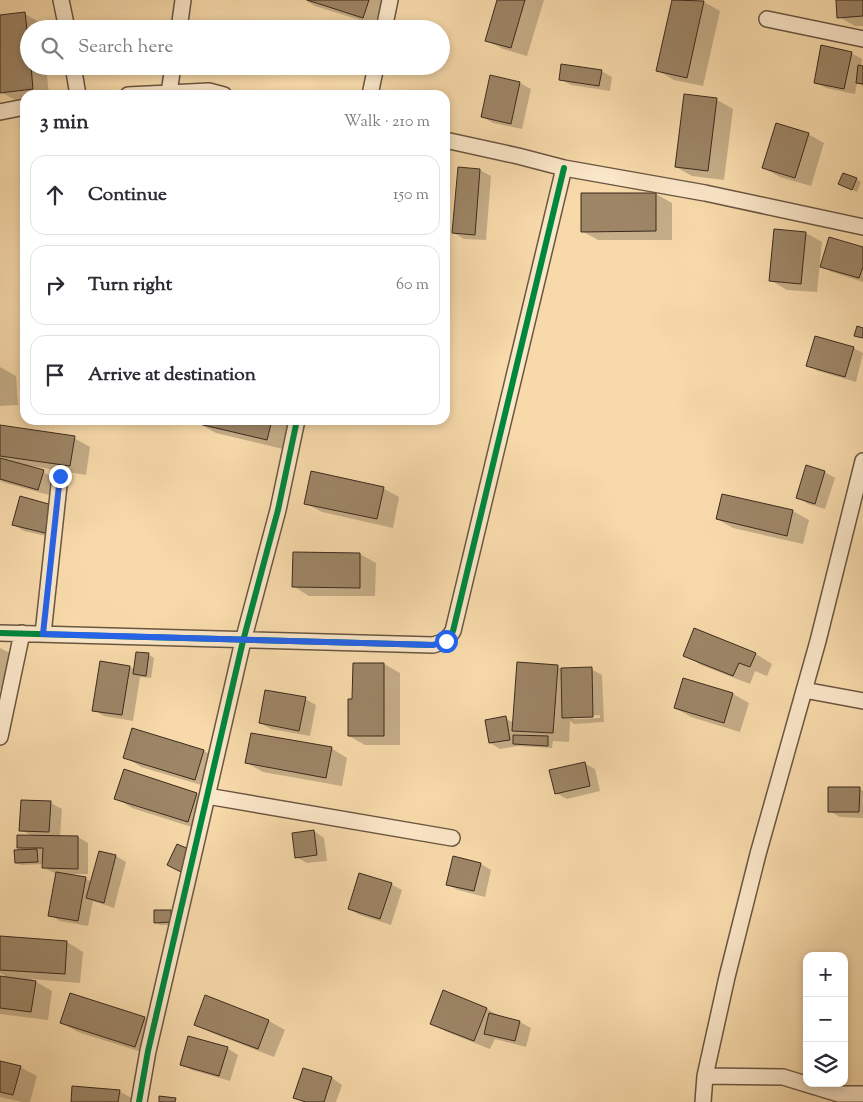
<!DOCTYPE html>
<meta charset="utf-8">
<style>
body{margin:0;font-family:"Sorts Mill Goudy",serif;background:#f7f7f7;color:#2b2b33}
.controls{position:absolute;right:15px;bottom:15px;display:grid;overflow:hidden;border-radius:10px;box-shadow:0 2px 8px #0003}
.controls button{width:45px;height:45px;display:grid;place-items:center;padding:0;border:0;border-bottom:1px solid #e1e1e2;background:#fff;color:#2b2b33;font:25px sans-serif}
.stop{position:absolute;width:15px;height:15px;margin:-11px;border:4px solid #2563eb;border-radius:50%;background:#fff}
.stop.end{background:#2563eb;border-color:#fff;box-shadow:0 1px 5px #0008}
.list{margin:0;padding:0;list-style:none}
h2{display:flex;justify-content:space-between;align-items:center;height:65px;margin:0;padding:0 20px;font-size:21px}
h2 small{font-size:16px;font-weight:400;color:#7c7c81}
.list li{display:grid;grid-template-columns:32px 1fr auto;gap:15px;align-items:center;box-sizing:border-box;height:80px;margin:0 10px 10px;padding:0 10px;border:1px solid #e1e1e2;border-radius:15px}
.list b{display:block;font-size:19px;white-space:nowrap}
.list em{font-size:16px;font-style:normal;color:#7c7c81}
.icon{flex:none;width:28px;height:28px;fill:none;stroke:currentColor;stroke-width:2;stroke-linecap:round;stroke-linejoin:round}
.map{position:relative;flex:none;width:863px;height:1102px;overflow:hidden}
.search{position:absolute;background:#fff;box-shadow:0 2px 8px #0003;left:20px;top:20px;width:430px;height:55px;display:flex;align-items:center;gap:12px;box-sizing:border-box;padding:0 18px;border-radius:28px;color:#7c7c81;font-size:19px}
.panel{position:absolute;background:#fff;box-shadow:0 2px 8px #0003;left:20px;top:90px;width:430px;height:335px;border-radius:15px}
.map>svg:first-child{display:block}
</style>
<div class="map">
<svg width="863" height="1102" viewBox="0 0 863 1102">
<rect width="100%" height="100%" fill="#f7d9aa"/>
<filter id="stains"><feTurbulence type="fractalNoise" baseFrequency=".004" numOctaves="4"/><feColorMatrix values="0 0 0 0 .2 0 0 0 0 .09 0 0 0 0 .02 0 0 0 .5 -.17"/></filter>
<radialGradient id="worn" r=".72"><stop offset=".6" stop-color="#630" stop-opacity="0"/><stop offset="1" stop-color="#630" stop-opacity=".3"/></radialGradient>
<!-- shadow -->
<path fill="#0003" fill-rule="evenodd" d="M305,0H388L379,26L315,6Z
M498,0H544L527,56L503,49L486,40Z
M673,0H694L704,2L720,11L703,86L674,80L657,70Z
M838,0H863V26H855L839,17Z
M25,14L41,23V29H29V66H46L49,95H25V101H17L1,92L0,16Z
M851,53L862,59L861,67H863V86L857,83L855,94L826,88L815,82Z
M601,71L612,77L610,91L571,85L560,79Z
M491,77L520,83L531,89L522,129L493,123L483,117Z
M717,100L733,109L724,180L692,176L676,167Z
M808,134L824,143L811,186L780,177L764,168Z
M459,169L480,170L491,176L486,240L464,239L454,233Z
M856,179L861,182L857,192L845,187Z
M582,194H656L672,203V240H598L582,231Z
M806,233L822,242L817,292L787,290L770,280Z
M863,249V282L832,272L821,266Z
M853,348L863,353L856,382L818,371L808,365Z
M0,367L16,376L18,405L0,406Z
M201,420H290L283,449L216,433L200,424Z
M0,426L74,438L90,447L86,475L31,466V468L43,472L54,478L49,495L2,482L0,480Z
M825,472L835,478L825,509L808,504L798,497Z
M383,488L399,497L393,528L322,512L305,503Z
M51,506L55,538L24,531L14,525Z
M793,511L809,520L803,544L733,528L717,519Z
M360,554L376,563L375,596H309L293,586Z
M695,630L756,654L772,664L767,676L755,671L750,684L701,665L685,655Z
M0,648L18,657L16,690L0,689Z
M138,653L149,655L154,658L151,678L140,677L133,721L104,716L94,710L130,667L135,670Z
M384,664L400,673V745H365L349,736L353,700Z
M558,667L563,670L591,669L602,675L604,722L574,724L570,721L569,742L553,741L552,748L518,746L500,749L490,743L505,718L514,723ZM600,715V718L573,719V717Z
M733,694L749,703L740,732L691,717L675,708Z
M305,699L316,705L310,736L271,729L260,723Z
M133,730L204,751L220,760L211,788L141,767L125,757Z
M331,748L347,758L342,786L263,772L247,763Z
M584,763L595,769L600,791L567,799L556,793Z
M124,771L197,794L213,803L204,831L132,808L116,798Z
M859,789L863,791V818L840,817L829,811Z
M51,803L62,809L60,837H78L88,843V874H68V875L85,878L92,882L116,856L126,862L114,908L93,901L88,926L60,921L50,915L57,874L44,868V864L21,865L16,863L24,851L18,847L32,836L21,830Z
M314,831L324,838L327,861L307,863L296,857Z
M481,864L491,870L485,897L458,890L447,884Z
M391,884L402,890L391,925L360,915L349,909Z
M156,912H171L176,914V925H160L155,922Z
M0,937L67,942L83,952L80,983L31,979L52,991L48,1020L0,1014V977L9,978L0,973Z
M444,992L487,1009L502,1017L520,1022L531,1028L526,1047L495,1039L490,1049L447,1032L431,1023Z
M206,997L269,1021L285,1030L274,1057L212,1033L196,1024Z
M144,1018L160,1027L151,1055L78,1032L62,1023Z
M227,1048L238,1055L230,1081L192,1070L181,1064Z
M0,1062L20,1067L37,1076L30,1102H22L0,1097Z
M303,1070L332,1078L342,1085L336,1102H303L295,1097Z
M119,1091L135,1100V1102H72Z"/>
<!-- building -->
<path fill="#9d8566" stroke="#3b2a1d" d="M307,0H369L363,18Z
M497,0H525L511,48L485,41Z
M672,0L704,1L687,78L656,71Z
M836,0H863V16L837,18Z
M25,12L29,48V66H31L33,89L0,93V15Z
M821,45L852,52L844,89L814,83Z
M561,64L602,70L599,86L559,80Z
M858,65L863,66V84L856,83Z
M490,75L520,82L511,124L481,117Z
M684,94L717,98L708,171L675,167Z
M776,123L809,133L795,178L762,168Z
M458,167L480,169L475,235L452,233Z
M843,173L857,178L852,190L838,184Z
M581,193H656V231L581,232Z
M774,229L806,232L801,284L769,281Z
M829,237L863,247V267L859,278L820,267Z
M857,326L863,328V338L854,336Z
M815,336L854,347L845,377L806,366Z
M200,420H272L267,440L199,424Z
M0,425L75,436L70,466L0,456Z
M0,458L44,470L38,490L0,479Z
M806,465L825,471L815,504L796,498Z
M311,471L384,487L377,519L304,504Z
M722,494L793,510L787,536L716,519Z
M20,496L52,505L45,533L12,525Z
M293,552L360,553V588L292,587Z
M694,628L756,653L750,667L739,663L733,676L683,656Z
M136,652L149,653L146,676L133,674Z
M100,661L130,666L122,715L92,711Z
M517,662L558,665L553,733L512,731Z
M353,663H384V736H348V699H352Z
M592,667L593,717L562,718L561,668Z
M683,678L733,693L724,723L674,708Z
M265,690L306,697L299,731L259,723Z
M506,716L510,740L489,743L485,720Z
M132,728L204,750L195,780L123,758Z
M251,733L332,747L326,778L245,763Z
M513,735L548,736V746L513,744Z
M585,762L590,786L555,794L549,770Z
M124,769L197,793L188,822L114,799Z
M828,787H860L859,812H828Z
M21,800L51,801L49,832L19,831Z
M314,830L317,855L295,858L292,833Z
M17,835L78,836V869L42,868L43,848H17Z
M177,844L191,850L181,872L167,865Z
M37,849L38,862L15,863L14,850Z
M99,851L116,855L104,903L86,898Z
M453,856L481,863L474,891L446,885Z
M56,872L86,877L78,921L48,916Z
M359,873L392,883L380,919L348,909Z
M154,910H171V922L154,923Z
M0,936L67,941L65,974L0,970Z
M0,976L36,981L31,1012L0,1008Z
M443,990L487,1008L474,1041L430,1024Z
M70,993L145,1017L135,1047L60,1023Z
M205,995L269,1020L258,1049L194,1025Z
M489,1013L520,1021L515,1041L484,1034Z
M188,1036L228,1047L219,1076L180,1065Z
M0,1061L21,1066L13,1095L0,1092Z
M303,1068L332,1077L324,1102H306L293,1098Z
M72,1086L120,1090L118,1102H71Z
M159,1096L176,1098L175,1102H159Z"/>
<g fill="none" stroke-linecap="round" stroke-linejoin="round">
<!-- minor casing -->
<g stroke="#6a5640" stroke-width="18">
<path id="minor" d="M61,0L67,29
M767,19L863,39
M179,29L183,0
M384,29L390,0
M73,66L78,95
M169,93L173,66
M128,95L209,91L224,95
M370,95L376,66
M0,112L25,107
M445,140L518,156L564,168L705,193L863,227
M0,633L433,645L446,641L453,631L564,168
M43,634L60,476
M804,690L863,701
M0,737L22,633
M207,796L452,838
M705,1076L783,1077L839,1094H863
M139,1102L148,1051L243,641L278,510L297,420
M703,1102L705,1076L727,977L758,854L818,641L863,461"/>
</g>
<!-- minor -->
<use href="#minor" stroke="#fae6c8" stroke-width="15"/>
<!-- cycleway casing -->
<g stroke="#fae6c8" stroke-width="9">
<path id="cycleway" d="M0,633L433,645L446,641L453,631L564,168
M139,1102L148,1051L243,641L278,510L297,420"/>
</g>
<!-- cycleway -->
<use href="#cycleway" stroke="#00873e" stroke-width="6"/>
</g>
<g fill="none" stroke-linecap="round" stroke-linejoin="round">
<!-- route -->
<path stroke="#2563eb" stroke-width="6" d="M60,476L43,634L433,645L446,641"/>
</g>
<rect width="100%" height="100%" filter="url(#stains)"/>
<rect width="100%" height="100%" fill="url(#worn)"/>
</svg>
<div class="controls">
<button>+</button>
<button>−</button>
<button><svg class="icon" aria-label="layers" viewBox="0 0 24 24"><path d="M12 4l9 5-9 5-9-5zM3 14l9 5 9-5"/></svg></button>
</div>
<div class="stop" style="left:446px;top:641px"></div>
<div class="stop end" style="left:60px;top:476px"></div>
<div class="search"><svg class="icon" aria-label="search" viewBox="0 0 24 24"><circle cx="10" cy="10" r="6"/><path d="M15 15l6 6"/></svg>Search here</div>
<section class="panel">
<h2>3 min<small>Walk · 210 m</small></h2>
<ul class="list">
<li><svg class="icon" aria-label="ahead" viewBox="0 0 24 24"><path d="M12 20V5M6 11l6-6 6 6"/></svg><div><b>Continue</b></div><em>150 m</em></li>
<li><svg class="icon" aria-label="right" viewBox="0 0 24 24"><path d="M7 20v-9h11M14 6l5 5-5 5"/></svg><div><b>Turn right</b></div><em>60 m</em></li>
<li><svg class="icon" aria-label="arrive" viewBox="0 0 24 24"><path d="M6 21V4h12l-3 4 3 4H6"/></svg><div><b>Arrive at destination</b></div></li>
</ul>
</section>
</div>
